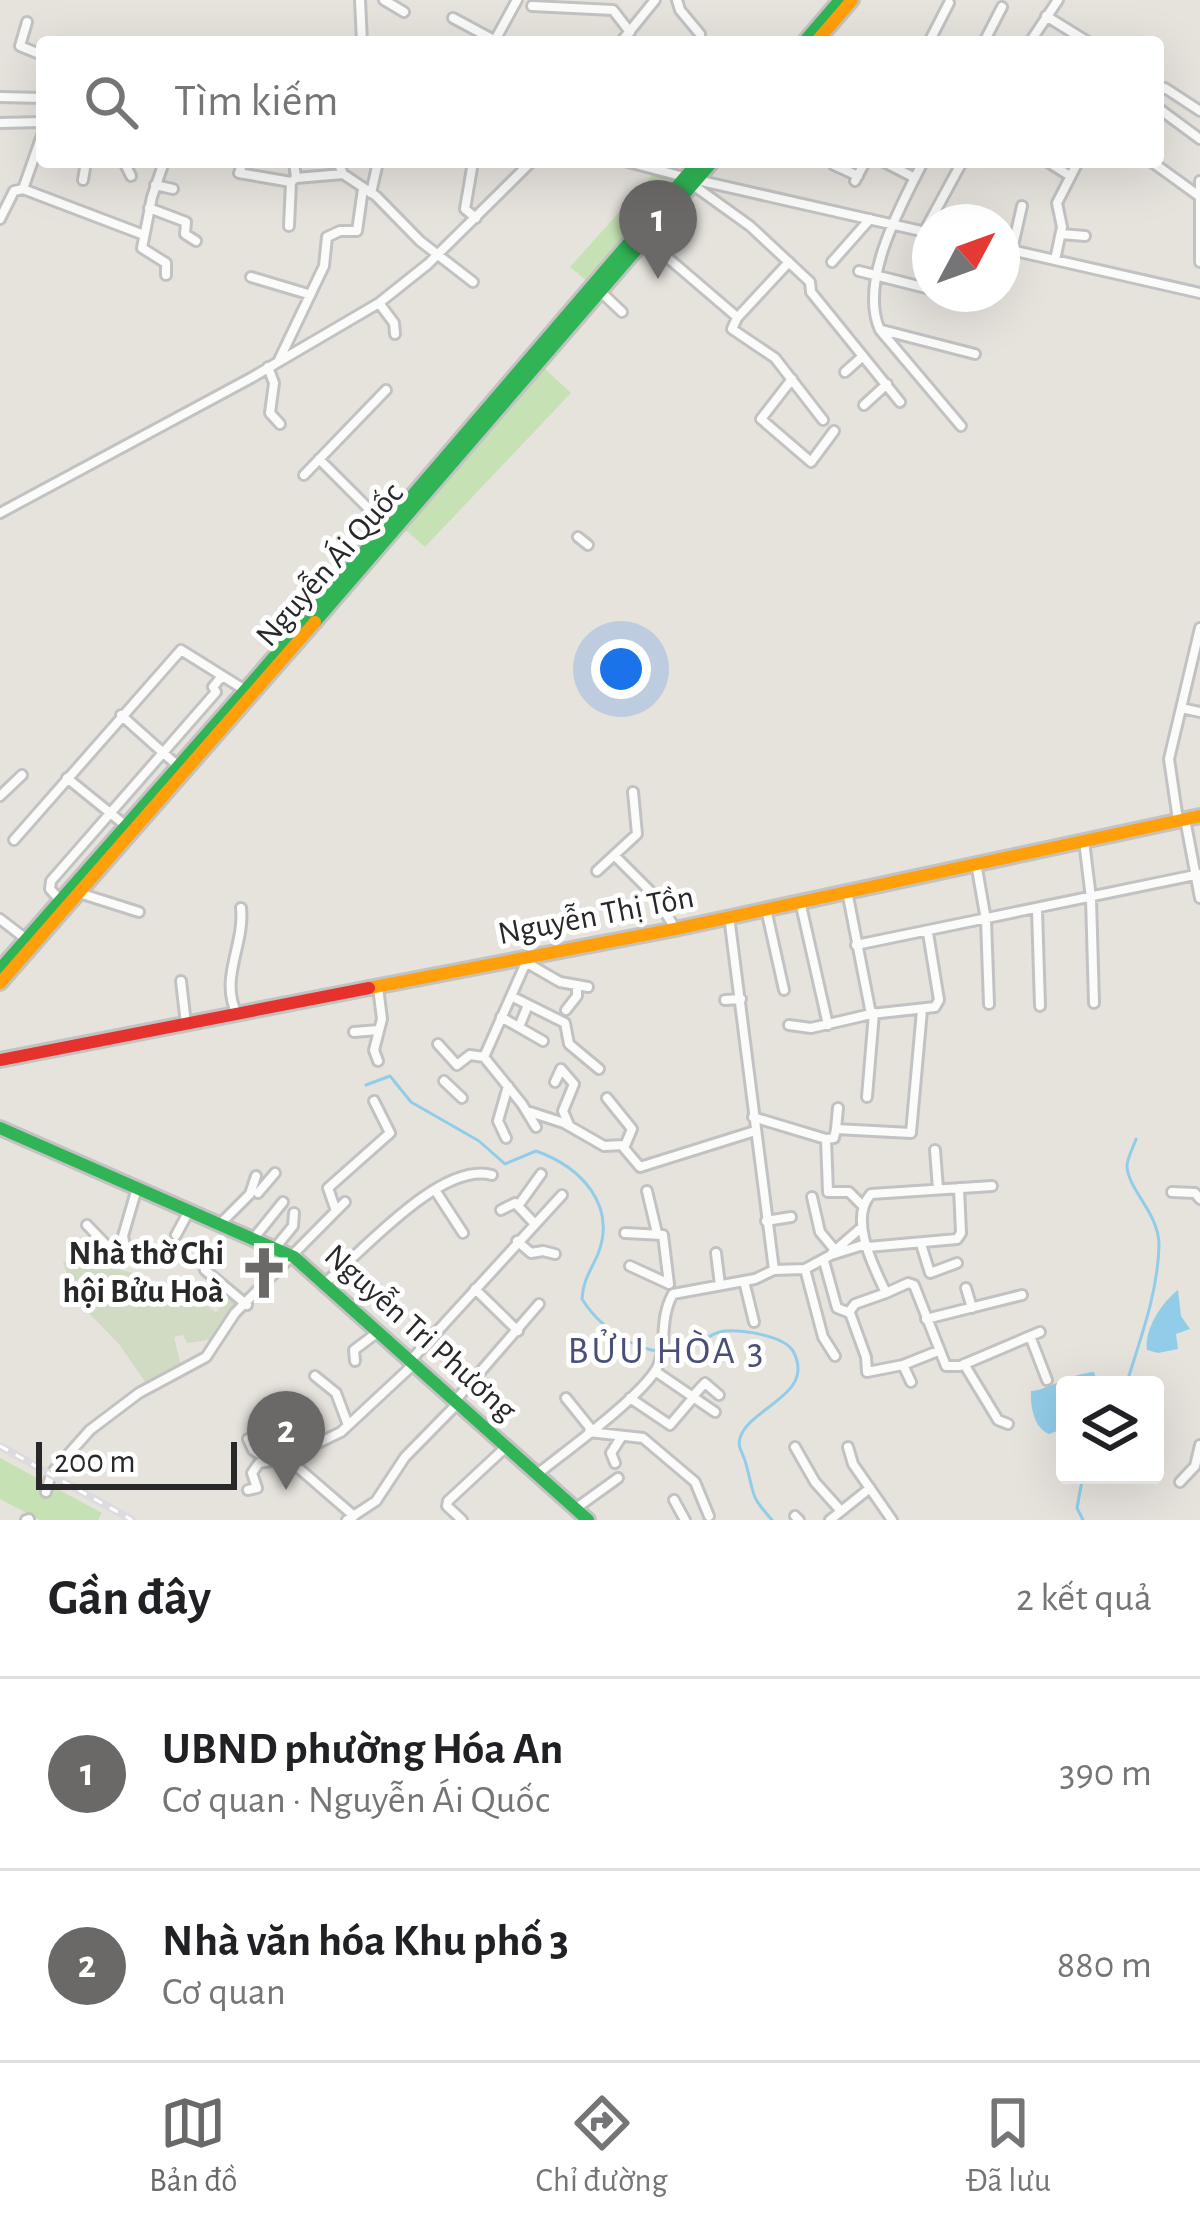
<!DOCTYPE html>
<html lang="vi">
<meta charset="utf-8">
<style>
body{margin:0;font-family:"Alegreya Sans",sans-serif;background:#f2f2f2;color:#202124}
.controls{position:absolute;right:36px;bottom:36px;display:grid;overflow:hidden;border-radius:12px;box-shadow:0 12px 48px #0002}
.controls button{width:108px;height:108px;display:grid;place-items:center;padding:0;border:0;border-bottom:3px solid #e0e0e0;background:#fff;color:#202124;font:60px sans-serif}
.compass{position:absolute;left:912px;top:204px;width:108px;height:108px;border-radius:50%;background:#fff;box-shadow:0 12px 48px #0002;rotate:49deg}
.scale{position:absolute;left:36px;bottom:30px;width:201px;box-sizing:border-box;padding-left:12px;border:6px solid #282828;border-top:0;font-size:33px;line-height:42px;white-space:nowrap;color:#282828;-webkit-text-stroke:9px #fff;paint-order:stroke}
.you{position:absolute;left:621px;top:669px;width:42px;height:42px;margin:-30px;border:9px solid #fff;border-radius:50%;background:#1a73e8;box-shadow:0 0 0 18px #1a73e833}
.badge{display:grid;place-items:center;width:78px;height:78px;border-radius:50%;background:#6a6967;color:#fff;font-size:39px;font-weight:700}
.pin{position:absolute;translate:-50% -99px;filter:drop-shadow(0 3px 6px #0008)}
.pin::after{content:'';position:absolute;top:63px;width:42px;height:36px;background:inherit;clip-path:polygon(0 0,100% 0,50% 100%)}
.list{margin:0;padding:0;list-style:none}
h2{display:flex;justify-content:space-between;align-items:center;height:156px;margin:0;padding:0 48px;font-size:51px}
h2 small{font-size:39px;font-weight:400;color:#757577}
.list li{display:grid;grid-template-columns:78px 1fr auto;gap:36px;align-items:center;box-sizing:border-box;height:192px;padding:0 48px;border-top:3px solid #e0e0e0}
.list b{display:block;font-size:45px;white-space:nowrap}
.list p{margin:0;font-size:39px;white-space:nowrap;color:#757577}
.list em{font-size:39px;font-style:normal;color:#757577}
.icon{flex:none;width:66px;height:66px;fill:none;stroke:currentColor;stroke-width:2;stroke-linecap:round;stroke-linejoin:round}
.map{position:relative;flex:none;width:1200px;height:1520px;overflow:hidden}
.search{position:absolute;background:#fff;box-shadow:0 12px 48px #0002;left:36px;right:36px;top:36px;height:132px;display:flex;align-items:center;gap:30px;box-sizing:border-box;padding:0 42px;border-radius:12px;color:#757577;font-size:45px}
.sheet{height:540px;background:#fff}
nav{display:flex;justify-content:space-around;align-items:center;box-sizing:border-box;height:168px;border-top:3px solid #e0e0e0;background:#fff;font-size:33px;color:#757577}
nav a{display:grid;justify-items:center;gap:6px}
nav .on{color:#6a6967}
.map>svg:first-child{display:block}
</style>
<div class="map">
<svg width="1200" height="1520" viewBox="0 0 1200 1520">
<rect width="100%" height="100%" fill="#e6e3dd"/>
<!-- green -->
<path fill="#c6e2b5" d="M655,172L679,178L588,282L570,267Z
M544,368L571,393L425,547L403,528Z
M0,1458L102,1513L98,1520H40L0,1499Z"/>
<!-- cemetery -->
<path fill="#d1dbc4" d="M63,1262C113,1269 145,1265 179,1306L196,1299L216,1312L231,1294L243,1305L216,1339L187,1343L183,1335L174,1337L182,1370L148,1386L119,1344L76,1300Z"/>
<!-- water -->
<path fill="#91cde8" d="M1178,1290L1181,1316L1190,1329L1176,1334L1178,1349L1158,1353L1147,1350C1144,1330 1161,1303 1178,1290Z
M1094,1372L1098,1385H1065V1428L1049,1434C1034,1428 1030,1406 1031,1391C1045,1391 1069,1374 1094,1372Z"/>
<g fill="none" stroke-linecap="round" stroke-linejoin="round">
<!-- stream -->
<path stroke="#91cde8" stroke-width="3" d="M366,1085L390,1076L411,1102L479,1141L505,1164L536,1151C581,1167 617,1205 598,1254C591,1270 583,1280 582,1299C603,1332 650,1364 692,1347C703,1342 712,1332 725,1331C742,1330 783,1335 793,1351C817,1395 749,1407 740,1438C737,1448 744,1454 746,1464C755,1496 749,1494 772,1520
M1126,1385C1140,1340 1158,1293 1159,1245C1159,1213 1128,1190 1127,1166C1127,1158 1134,1146 1136,1139
M1083,1520L1077,1508L1083,1475"/>
<!-- street casing -->
<g stroke="#c3c2c3" stroke-width="14">
<path id="street" d="M360,0L362,42
M384,0L404,12
M677,0L680,10L700,34
M532,6L613,10L630,32
M1046,16L1088,42
M453,18L494,40
M27,22L20,46L42,55
M494,42L517,0
M621,42L655,0
M929,42L949,3
M984,42L1002,7
M1030,42L1058,0
M1158,91L1165,88L1200,111
M0,97L42,98
M1158,108L1200,139
M0,123L42,122
M124,162L131,176
M164,162L152,197L142,248L166,263V275
M243,162L239,173L291,182
M338,162L343,174L376,196L420,241L473,282
M473,162L465,209L476,218
M628,162L684,177
M884,162L915,178
M923,162C901,205 858,282 880,330L961,426
M1048,162L1070,176
M1152,162L1199,196
M834,165L858,176
M296,178L343,174
M83,180L86,162
M697,180L930,233
M855,181L865,162
M1200,181V262
M155,185L173,189
M693,185L750,226L810,282L811,292L900,402
M23,189L144,235
M371,193L378,162
M149,208L186,222L185,234L196,241
M0,219L14,191L23,189L42,135
M289,226L291,182L296,178L294,162
M924,232L962,162
M1061,234L1085,236
M647,240L737,317
M1002,248L1200,293
M1012,250L1022,206
M1055,260L1062,227L1057,203L1078,162
M789,262L737,318L732,329L775,358L823,420
M832,262L870,219
M859,271L930,289
M251,277L308,294
M602,293L622,312
M948,294H949
M379,303L394,323L395,334
M882,330L975,354
M279,360L324,266L327,237L340,231H357L363,189
M268,367L274,383L270,413L280,424
M845,372L863,356
M792,379L761,419L811,462L834,431
M864,405L887,384
M319,459L386,526
M304,475L386,390
M0,513L251,378L379,303L428,264L531,162
M578,537L588,545
M1181,708L1200,712
M121,715L178,766
M67,778L125,825
M0,796L22,775
M1185,819L1200,898
M1178,820L1169,759L1200,628
M14,840L181,650L245,690
M1084,841L1091,898L1094,1003
M615,856L654,895L675,928
M976,863L986,920L989,1004
M597,871L637,834L633,792
M847,891L871,1014
M79,893L139,912
M60,900L50,889L51,881L216,692L213,687L222,676
M800,901L828,1025
M766,909L784,990
M1037,910L1040,1006
M729,916L774,1270
M0,919L26,939
M856,945L1200,874
M528,958L484,1057L522,1104L536,1127
M527,963L560,982L588,987
M181,981L186,1024
M378,987L382,1019L374,1050L378,1061
M513,997L565,1023L569,1044L599,1069
M725,1000L741,999
M566,1010L577,996V987
M237,1014C219,978 245,945 241,908
M501,1017L543,1041
M789,1025L811,1028L871,1014L935,1007L939,1000L928,933
M519,1027L528,1005
M354,1032L378,1030
M438,1044L457,1065L470,1055L484,1057
M444,1081L462,1098
M555,1082L561,1069L574,1084L563,1111L569,1125
M867,1097L874,1013
M607,1098L632,1129L624,1148L640,1167L755,1131
M530,1112L564,1123L604,1146L624,1145
M753,1117L826,1139
M836,1129L838,1108
M506,1138L498,1121L508,1086
M935,1150L938,1189
M992,1186L871,1194C848,1219 874,1267 886,1293L908,1283L914,1285L946,1366H960L1040,1332
M435,1190L463,1233
M647,1191L657,1233
M1172,1192L1195,1193L1200,1199
M258,1193L275,1173
M812,1197L820,1232L835,1250
M862,1205L849,1192H828L826,1139L834,1138L836,1129L911,1133L922,1010
M501,1210L515,1203L518,1206
M336,1211L345,1202
M766,1221L791,1217
M221,1223L250,1194L256,1176
M534,1223L518,1206L541,1174
M87,1225L114,1253L124,1251
M625,1233L663,1235L669,1284
M176,1235L189,1211
M254,1238L283,1202
M517,1241L531,1253L543,1251L555,1254
M921,1244L930,1273L957,1263
M868,1247L957,1239L961,1233L959,1188
M275,1248L293,1226L294,1213
M716,1253L720,1285
M832,1253L862,1227
M127,1255L123,1236L137,1188
M824,1261L837,1308L850,1313L866,1357L867,1372L903,1365L938,1351
M630,1266L667,1283
M805,1269L823,1337L835,1356
M205,1270L247,1305
M744,1281L754,1322
M326,1282C363,1251 441,1161 492,1175
M966,1288L972,1308
M475,1289L518,1331
M849,1312L855,1304L886,1293
M926,1319L1022,1295
M1030,1336L1047,1380
M411,1360L562,1195
M355,1361L354,1350L378,1332
M964,1364L998,1420L1008,1424
M903,1365L911,1382
M655,1371L715,1412
M315,1376L336,1393L348,1425
M692,1397L705,1383L719,1395
M566,1398L591,1429
M630,1398L670,1425L693,1398
M455,1401L539,1304
M589,1432L643,1438L695,1482L709,1516
M284,1437L285,1447L291,1454
M248,1439L253,1450L266,1459
M795,1447L815,1482L841,1511
M848,1447L853,1464L892,1520
M287,1458L341,1432L414,1364
M615,1463L611,1453L622,1436
M536,1475C566,1451 640,1398 657,1368C668,1347 658,1320 673,1294L755,1279L774,1270L805,1269L831,1255L866,1244
M1180,1482L1195,1466L1200,1445
M248,1490L257,1488L252,1473L259,1463L287,1458L354,1516
M46,1492L51,1474L90,1430L139,1393L206,1357L235,1313L336,1211L328,1188L390,1133L374,1101
M674,1500L685,1520
M575,1509L618,1478
M795,1516L799,1520
M26,1520L29,1519
M347,1520L376,1501L405,1457L458,1403
M462,1520L447,1506L448,1501L506,1447
M830,1520L870,1488"/>
</g>
<!-- fast casing -->
<g stroke="#c3c2c3" stroke-width="18">
<path id="fast" d="M804,42L840,0
M315,622L712,162
M0,969L255,679L698,162
M0,1128L294,1257L588,1520"/>
</g>
<!-- slow casing -->
<g stroke="#c3c2c3" stroke-width="18">
<path id="slow" d="M816,42L852,0
M0,983L315,622
M369,988L675,929L1200,816"/>
</g>
<!-- jam casing -->
<g stroke="#c3c2c3" stroke-width="18">
<path id="jam" d="M0,1060L369,988"/>
</g>
<!-- street -->
<use href="#street" stroke="#fbfbfa" stroke-width="8"/>
<!-- fast -->
<use href="#fast" stroke="#30b455" stroke-width="12"/>
<!-- slow -->
<use href="#slow" stroke="#ff9f0a" stroke-width="12"/>
<!-- jam -->
<use href="#jam" stroke="#e5322d" stroke-width="12"/>
<!-- rail casing -->
<g stroke="#dcdbdd" stroke-width="8">
<path id="rail" d="M0,1446L132,1520"/>
</g>
<!-- rail -->
<use href="#rail" stroke="#fff" stroke-width="3" stroke-dasharray="9" stroke-linecap="butt"/>
</g>
<!-- icons -->
<defs>
<g id="church-bare" transform="scale(4.14)"><path d="M-1.2-6h2.4v3.5h3.3v2.4h-3.3V6h-2.4V-.1h-3.3v-2.4h3.3Z" fill="#6a6967" stroke="#fff" stroke-width="2.5" paint-order="stroke"/></g>
</defs>
<g fill-rule="evenodd">
<use href="#church-bare" x="264" y="1273"/>
</g>
<g text-anchor="middle" dominant-baseline="central" stroke-width="10" stroke-linejoin="round" paint-order="stroke">
<!-- street labels -->
<g font-size="33" fill="#282828" stroke="#fff">
<text transform="translate(330 565) rotate(-49)">Nguyễn Ái Quốc</text>
<text transform="translate(596 916) rotate(-11)">Nguyễn Thị Tồn</text>
<text transform="translate(420 1333) rotate(42)">Nguyễn Tri Phương</text>
</g>
<!-- poi labels -->
<g font-size="33" font-weight="bold" fill="#282828" stroke="#fff" text-anchor="end">
<text x="224" y="1254">Nhà thờ Chi<tspan x="224" dy="38">hội Bửu Hoà</tspan></text>
</g>
<!-- quarter labels -->
<g font-size="39" letter-spacing="3" fill="#494f77" stroke="#fff">
<text x="667" y="1351">BỬU HÒA 3</text>
</g>
</g>
</svg>
<div class="controls">
<button><svg class="icon" aria-label="layers" viewBox="0 0 24 24"><path d="M12 4l9 5-9 5-9-5zM3 14l9 5 9-5"/></svg></button>
</div>
<svg class="compass" viewBox="-18 -18 36 36"><path d="M0-13l5 13h-10z" fill="#e53935"/><path d="M0 13l5-13h-10z" fill="#757577"/></svg>
<div class="scale">200 m</div>
<div class="you"></div>
<div class="pin badge" style="left:658px;top:279px">1</div>
<div class="pin badge" style="left:286px;top:1490px">2</div>
<div class="search"><svg class="icon" aria-label="search" viewBox="0 0 24 24"><circle cx="10" cy="10" r="6"/><path d="M15 15l6 6"/></svg>Tìm kiếm</div>
</div>
<section class="sheet">
<h2>Gần đây<small>2 kết quả</small></h2>
<ul class="list">
<li><span class="badge">1</span><div><b>UBND phường Hóa An</b><p>Cơ quan · Nguyễn Ái Quốc</p></div><em>390 m</em></li>
<li><span class="badge">2</span><div><b>Nhà văn hóa Khu phố 3</b><p>Cơ quan</p></div><em>880 m</em></li>
</ul>
</section>
<nav>
<a class="on"><svg class="icon" aria-label="map" viewBox="0 0 24 24"><path d="M3 6l6-2 6 2 6-2v14l-6 2-6-2-6 2zM9 4v14M15 6v14"/></svg>Bản đồ</a>
<a><svg class="icon" aria-label="directions" viewBox="0 0 24 24"><path d="M12 3l9 9-9 9-9-9zM9 14v-3h6M13 9l2 2-2 2"/></svg>Chỉ đường</a>
<a><svg class="icon" aria-label="saved" viewBox="0 0 24 24"><path d="M7 4h10v16l-5-4-5 4z"/></svg>Đã lưu</a>
</nav>
